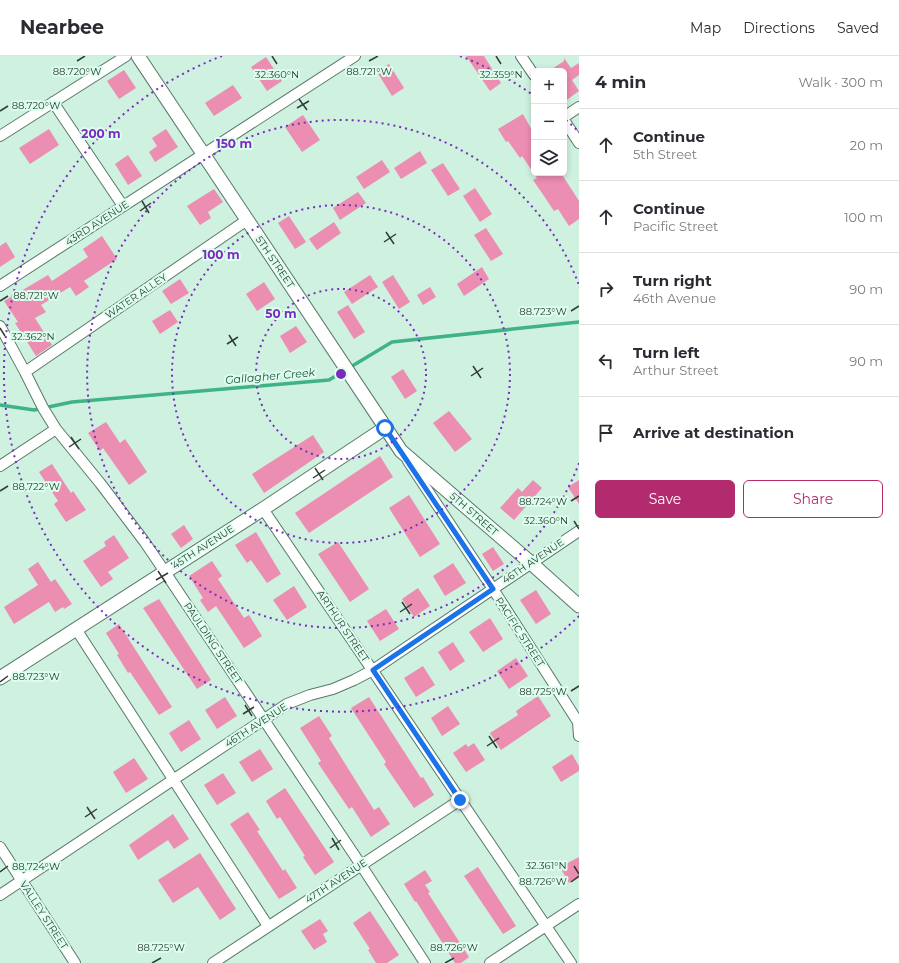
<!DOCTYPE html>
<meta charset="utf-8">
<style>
body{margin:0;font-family:Montserrat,sans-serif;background:#f7f7f7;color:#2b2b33}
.controls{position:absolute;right:12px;top:12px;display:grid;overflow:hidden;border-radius:6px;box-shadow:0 2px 6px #0003}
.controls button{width:36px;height:36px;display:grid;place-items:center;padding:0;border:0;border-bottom:1px solid #e1e1e2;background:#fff;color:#2b2b33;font:20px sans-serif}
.stop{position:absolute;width:12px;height:12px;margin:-9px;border:3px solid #1a73e8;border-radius:50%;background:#fff}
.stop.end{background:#1a73e8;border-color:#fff;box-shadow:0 1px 4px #0008}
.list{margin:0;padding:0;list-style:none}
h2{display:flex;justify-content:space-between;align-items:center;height:52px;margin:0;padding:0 16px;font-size:17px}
h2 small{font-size:13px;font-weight:400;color:#7c7c81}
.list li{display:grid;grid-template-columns:26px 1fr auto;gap:12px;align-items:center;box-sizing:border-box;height:72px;padding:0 16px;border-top:1px solid #e1e1e2}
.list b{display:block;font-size:15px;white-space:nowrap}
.list p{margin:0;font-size:13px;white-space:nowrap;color:#7c7c81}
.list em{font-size:13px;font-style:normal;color:#7c7c81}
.actions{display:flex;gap:8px;padding:12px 16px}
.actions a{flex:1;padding:9px 0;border:1px solid #b22b6e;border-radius:6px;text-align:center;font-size:14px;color:#b22b6e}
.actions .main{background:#b22b6e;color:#fff}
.icon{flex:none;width:22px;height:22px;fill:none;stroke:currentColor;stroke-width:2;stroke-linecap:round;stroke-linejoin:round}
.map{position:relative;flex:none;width:579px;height:907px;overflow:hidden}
header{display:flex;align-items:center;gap:24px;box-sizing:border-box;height:56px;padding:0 20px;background:#fff;border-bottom:1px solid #e1e1e2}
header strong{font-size:19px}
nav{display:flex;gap:22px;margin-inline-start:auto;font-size:14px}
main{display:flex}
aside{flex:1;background:#fff}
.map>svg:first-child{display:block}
</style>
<header>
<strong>Nearbee</strong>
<nav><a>Map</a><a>Directions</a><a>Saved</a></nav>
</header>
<main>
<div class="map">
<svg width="579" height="907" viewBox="0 0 579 907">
<rect width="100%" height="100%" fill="#cef1e0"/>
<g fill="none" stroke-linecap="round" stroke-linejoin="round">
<!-- stream -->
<path stroke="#3fb387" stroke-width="3.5" d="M0,349L34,354L72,346L329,324L392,286L579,266"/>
</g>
<!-- building -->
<path fill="#ec8db2" d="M466,0H484L501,27L490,35Z
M266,1L282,25L267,35L251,11Z
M564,2L571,12L579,7V19L572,24L579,35L564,46V15H549L564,5Z
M389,8L404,32L392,40L377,16Z
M124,14L136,32L119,43L107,25Z
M233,29L242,42L214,60L205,47Z
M523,58L534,78V117H561L579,145V163L569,170L558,153L554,155L542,137L533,124L537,122L522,100L520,102L508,85L506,86L498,73Z
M303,59L320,84L302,96L285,71Z
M49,73L59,89L30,108L19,92Z
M166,73L178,91L155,106L149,96L157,90L152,82Z
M420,95L427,107L401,123L394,112Z
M128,99L142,120L128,129L115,108Z
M382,104L390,116L364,133L356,121Z
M443,107L460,133L448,140L431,114Z
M475,132L492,158L480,166L463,140Z
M214,133L223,146L208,156L211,162L200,169L187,150Z
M358,136L366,147L340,164L333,152Z
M289,160L306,186L295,193L278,167Z
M334,166L341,177L317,194L309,183Z
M486,172L503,198L491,205L474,179Z
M102,180L117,203L84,225L89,231L76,240L70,231L41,249L46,256L35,262L52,289L36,300L15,267L18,266L4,245L48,219L52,225L88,201L83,193Z
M6,186L15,201L0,211V190Z
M482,211L489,223L464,240L457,228Z
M370,219L378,231L352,248L344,236Z
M393,219L410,246L399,253L382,226Z
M180,223L189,237L171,248L162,235Z
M264,226L275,243L257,255L246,238Z
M430,231L436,241L423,249L417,239Z
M348,249L365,276L354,283L337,256Z
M170,254L178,266L160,278L152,265Z
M296,270L307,286L290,297L280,280Z
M403,313L417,335L405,343L391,321Z
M449,355L472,383L455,396L433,367Z
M106,366L120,387L125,383L147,416L129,429L103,392L100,395L88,377Z
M313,379L324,396L264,437L252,418Z
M380,400L393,421L309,477L295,457Z
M52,408L71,437L73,435L86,454L66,466L54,448L58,445L39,416Z
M533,424L542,432L514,464L500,452L518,432L522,436Z
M579,424V448L568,431Z
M409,439L440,488L420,501L389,452Z
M184,469L193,483L181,492L171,478Z
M256,476L281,518L267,527L251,504L247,507L235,489Z
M114,479L129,502L108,516L113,523L101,531L83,505L106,490L104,486Z
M338,486L369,533L350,546L318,498Z
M493,491L504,508L493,515L482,498Z
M212,505L222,520L218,523L244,562L249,559L262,580L244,592L216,550L208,556L200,544L203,542L189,520Z
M38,506L51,526L55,523L72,548L64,553L63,551L55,556L49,546L14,568L4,551L38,529L28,513Z
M453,507L466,527L445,540L433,520Z
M294,530L307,551L287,564L273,544Z
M418,532L430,550L414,561L402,543Z
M536,534L551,558L536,568L520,544Z
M159,543L211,624L197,633L143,552Z
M386,553L399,573L380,585L367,565Z
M490,562L503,583L483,596L469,576Z
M119,568L172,651L159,659L130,616L128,617L117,599L119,598L106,577Z
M453,586L465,605L450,615L438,596Z
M516,602L528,620L509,633L497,615Z
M423,610L435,629L416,641L404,622Z
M538,640L551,660L501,694L490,677L518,659L516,655Z
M225,641L237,660L217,673L205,654Z
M369,641L421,722L423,721L434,739L414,752L384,708L386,706L351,652Z
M448,650L460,668L442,680L431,662Z
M319,660L332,680L329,682L374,754L379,751L390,768L371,781L352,751L349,753L330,725L318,707L321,705L300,672Z
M189,664L201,683L181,696L169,677Z
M474,687L485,704L466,716L453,697L466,688L468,691Z
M260,693L273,713L252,726L239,706Z
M572,698L579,710V715L561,726L552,711Z
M134,702L148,723L126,737L113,716Z
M223,717L236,737L217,749L204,729Z
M285,732L334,806L315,819L303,801L305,800L280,761L277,763L266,745Z
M248,756L260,774L257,775L283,815L285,813L297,832L279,843L230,768Z
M173,758L189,783L174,793L168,784L138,804L129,789Z
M200,797L236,853L220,864L198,831L173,847L158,824Z
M579,801V822L569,827L560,811Z
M478,811L516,870L503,878L464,820Z
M425,814L432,825L425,829L430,836L428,837L469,901L461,907H455L416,845L415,846L404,828Z
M370,855L399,899L387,907H376L368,894L370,893L353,867Z
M320,863L328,875L323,878L327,886L314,894L301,875Z"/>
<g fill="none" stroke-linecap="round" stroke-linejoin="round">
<!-- minor casing -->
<g stroke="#587869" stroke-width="12">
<path id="minor" d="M521,0L534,19
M53,46L123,150
M564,61L579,51
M564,64L579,87
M0,80L126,0
M0,230L355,0
M0,270L25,316L43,352L56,373L100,427L144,485L165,516L361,809L425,907
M25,316L247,164
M408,405L493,533L578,666L579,680
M0,410L56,373
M263,453L571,907
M76,573L268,870
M0,791L75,907
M0,839L287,648L310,639L333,633L354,624L373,614L579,475
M213,907L460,744
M490,907L579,848"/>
</g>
<!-- tertiary casing -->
<g stroke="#587869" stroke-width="15">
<path id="tertiary" d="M138,0L401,395L531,507L579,550
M0,622L263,453L385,372"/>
</g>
<!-- minor -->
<use href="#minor" stroke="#fff" stroke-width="10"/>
<!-- tertiary -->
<use href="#tertiary" stroke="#fff" stroke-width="13"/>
</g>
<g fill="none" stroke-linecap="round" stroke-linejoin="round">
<!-- route -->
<path stroke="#1a73e8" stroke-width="5" d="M385,372L493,533L373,614L460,744"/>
</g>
<!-- ticks -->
<path fill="none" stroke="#303d37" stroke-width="1.5" d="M272,0L277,8M496,0L501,8M77,5L85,0M369,5L378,0M299,43L307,54M297,52L309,45M0,55L8,50M142,145L149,157M140,155L151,147M386,176L394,188M384,186L396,178M0,245L8,240M571,255L579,250M0,272L5,280M229,279L236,290M227,288L238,281M473,310L481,322M471,320L483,312M71,381L79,393M69,391L81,383M315,412L323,424M313,422L325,414M0,435L8,430M571,445L579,440M574,465L579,473M158,515L166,527M156,524L168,517M402,546L410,558M400,556L412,548M0,626L8,620M571,635L579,630M245,649L252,660M243,658L254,651M489,680L497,692M487,690L499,682M87,751L95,763M85,761L97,753M332,782L339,794M330,792L341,784M574,810L579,818M0,816L8,810M571,826L579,820M152,907L161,902M445,907L454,902"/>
<!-- distance rings -->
<g fill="none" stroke="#7b2cbf" stroke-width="2" stroke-dasharray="2 4">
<circle cx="341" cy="318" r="85"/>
<circle cx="341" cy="318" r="169"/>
<path d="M579 407A254 254 0 1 1 579 229"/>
<path d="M579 560A339 339 0 1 1 222 0M460 0A339 339 0 0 1 533 39M566 64A339 339 0 0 1 579 76"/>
</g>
<g text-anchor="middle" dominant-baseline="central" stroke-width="4" stroke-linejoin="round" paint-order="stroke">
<!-- street labels -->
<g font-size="10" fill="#303d37" stroke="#dbfeed">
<text transform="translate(97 167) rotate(-33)">43RD AVENUE</text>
<text transform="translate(275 206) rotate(56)">5TH STREET</text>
<text transform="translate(136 240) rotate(-34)">WATER ALLEY</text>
<text transform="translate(474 458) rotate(41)">5TH STREET</text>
<text transform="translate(203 491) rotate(-33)">45TH AVENUE</text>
<text transform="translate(533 505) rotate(-34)">46TH AVENUE</text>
<text transform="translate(343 570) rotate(56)">ARTHUR STREET</text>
<text transform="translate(520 576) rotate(57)">PACIFIC STREET</text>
<text transform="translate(213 587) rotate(56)">PAULDING STREET</text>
<text transform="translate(256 669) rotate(-33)">46TH AVENUE</text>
<text transform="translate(336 825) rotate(-33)">47TH AVENUE</text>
<text transform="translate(44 859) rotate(57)">VALLEY STREET</text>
</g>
<!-- water labels -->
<g font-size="11" font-style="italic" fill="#204f3c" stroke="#dbfeed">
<text transform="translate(270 320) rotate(-5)">Gallagher Creek</text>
</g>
</g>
<g font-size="10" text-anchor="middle" fill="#303d37" stroke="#dbfeed" stroke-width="4" stroke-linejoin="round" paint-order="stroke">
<text x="77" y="19">88.720°W</text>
<text x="369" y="19">88.721°W</text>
<text x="277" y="22">32.360°N</text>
<text x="501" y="22">32.359°N</text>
<text x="36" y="53">88.720°W</text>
<text x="36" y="243">88.721°W</text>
<text x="543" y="259">88.723°W</text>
<text x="33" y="284">32.362°N</text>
<text x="36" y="434">88.722°W</text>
<text x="543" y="449">88.724°W</text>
<text x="546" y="468">32.360°N</text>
<text x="36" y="624">88.723°W</text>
<text x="543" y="639">88.725°W</text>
<text x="546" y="813">32.361°N</text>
<text x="36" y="814">88.724°W</text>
<text x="543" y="829">88.726°W</text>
<text x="161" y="895">88.725°W</text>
<text x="454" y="895">88.726°W</text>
</g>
<circle cx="341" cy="318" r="6" fill="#7b2cbf" stroke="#dbfeed" stroke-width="2"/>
<g font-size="12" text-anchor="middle" font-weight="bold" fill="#7b2cbf" stroke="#dbfeed" stroke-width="4" stroke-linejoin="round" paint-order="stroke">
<text x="101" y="82">200 m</text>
<text x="234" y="92">150 m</text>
<text x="221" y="203">100 m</text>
<text x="281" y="262">50 m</text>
</g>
</svg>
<div class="controls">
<button>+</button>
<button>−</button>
<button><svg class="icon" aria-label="layers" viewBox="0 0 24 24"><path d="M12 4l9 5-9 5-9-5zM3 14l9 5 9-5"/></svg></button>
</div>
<div class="stop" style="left:385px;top:372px"></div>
<div class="stop end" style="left:460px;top:744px"></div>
</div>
<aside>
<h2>4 min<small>Walk · 300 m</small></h2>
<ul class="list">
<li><svg class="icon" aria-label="ahead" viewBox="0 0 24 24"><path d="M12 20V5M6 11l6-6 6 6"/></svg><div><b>Continue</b><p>5th Street</p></div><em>20 m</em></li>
<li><svg class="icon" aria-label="ahead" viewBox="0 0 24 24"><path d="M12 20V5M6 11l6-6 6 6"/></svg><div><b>Continue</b><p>Pacific Street</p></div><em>100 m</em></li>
<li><svg class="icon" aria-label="right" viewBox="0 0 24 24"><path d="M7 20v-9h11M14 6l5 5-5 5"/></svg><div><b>Turn right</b><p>46th Avenue</p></div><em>90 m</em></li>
<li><svg class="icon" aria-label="left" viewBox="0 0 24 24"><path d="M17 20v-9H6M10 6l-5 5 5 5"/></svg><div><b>Turn left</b><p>Arthur Street</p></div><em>90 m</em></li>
<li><svg class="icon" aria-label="arrive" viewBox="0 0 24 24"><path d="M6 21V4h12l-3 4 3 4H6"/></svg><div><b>Arrive at destination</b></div></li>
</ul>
<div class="actions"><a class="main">Save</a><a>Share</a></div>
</aside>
</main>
